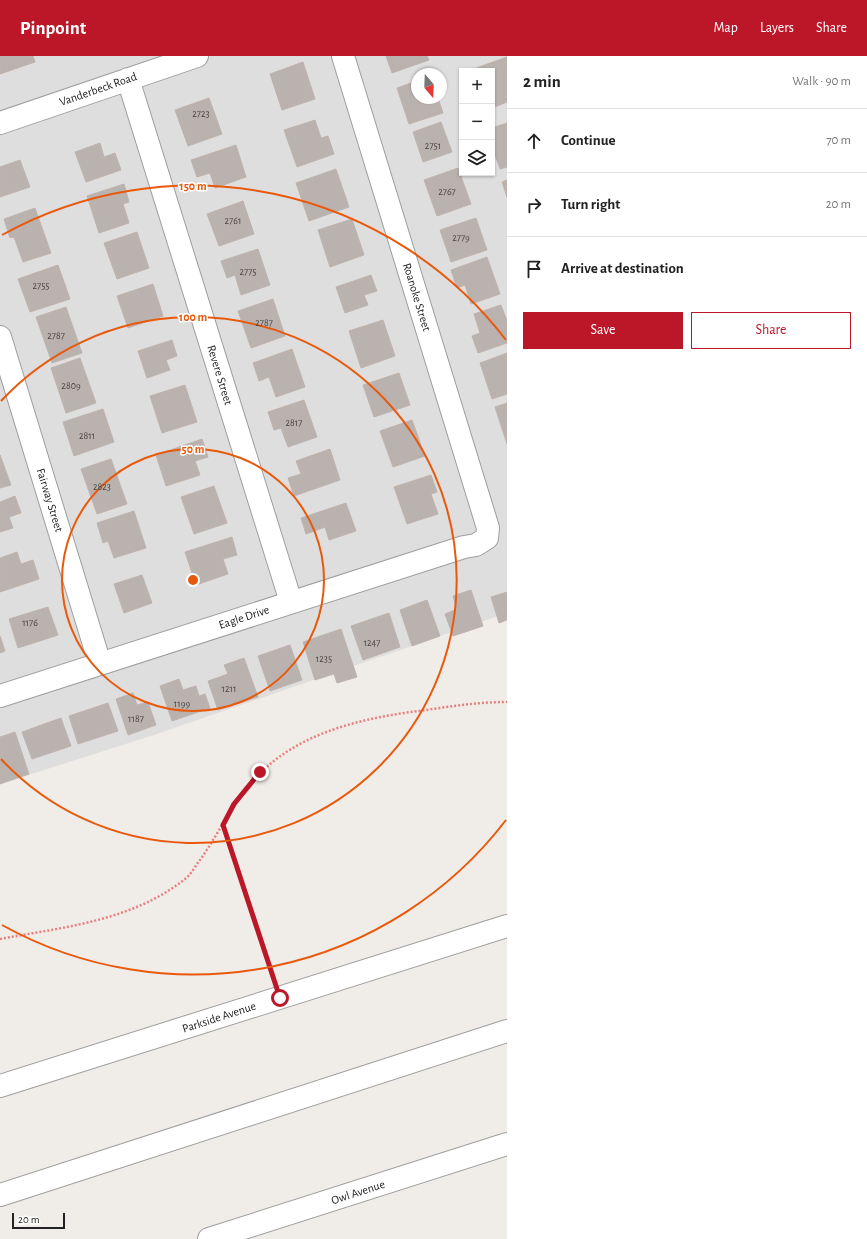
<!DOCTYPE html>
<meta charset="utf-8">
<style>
body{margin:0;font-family:"Alegreya Sans",sans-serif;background:#f2f2f2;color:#222}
.controls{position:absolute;right:12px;top:12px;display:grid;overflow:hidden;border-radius:0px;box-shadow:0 1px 3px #0004}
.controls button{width:36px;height:36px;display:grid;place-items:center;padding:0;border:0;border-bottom:1px solid #e0e0e0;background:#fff;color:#222;font:20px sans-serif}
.compass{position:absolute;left:411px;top:12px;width:36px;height:36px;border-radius:50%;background:#fff;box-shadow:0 1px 3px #0004;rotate:161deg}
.scale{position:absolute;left:12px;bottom:10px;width:53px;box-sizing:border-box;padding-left:4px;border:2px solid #212121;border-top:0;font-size:11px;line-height:14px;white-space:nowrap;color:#212121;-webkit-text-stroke:3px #fff;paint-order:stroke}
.stop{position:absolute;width:12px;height:12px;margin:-9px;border:3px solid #bb1728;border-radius:50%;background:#fff}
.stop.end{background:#bb1728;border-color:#fff;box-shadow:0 1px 4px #0008}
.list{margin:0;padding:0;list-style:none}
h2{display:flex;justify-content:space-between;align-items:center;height:52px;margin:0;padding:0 16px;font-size:17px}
h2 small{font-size:13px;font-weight:400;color:#767676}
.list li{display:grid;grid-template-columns:26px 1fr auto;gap:12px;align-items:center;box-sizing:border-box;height:64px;padding:0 16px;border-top:1px solid #e0e0e0}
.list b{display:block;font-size:15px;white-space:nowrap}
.list em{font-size:13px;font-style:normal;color:#767676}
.actions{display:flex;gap:8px;padding:12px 16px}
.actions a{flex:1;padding:9px 0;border:1px solid #bb1728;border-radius:0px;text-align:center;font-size:14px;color:#bb1728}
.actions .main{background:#bb1728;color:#fff}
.icon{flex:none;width:22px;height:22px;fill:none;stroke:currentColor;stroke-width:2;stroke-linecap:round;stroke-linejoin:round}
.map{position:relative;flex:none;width:507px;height:1183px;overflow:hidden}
header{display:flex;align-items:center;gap:24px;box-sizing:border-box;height:56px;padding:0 20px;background:#bb1728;color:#fff}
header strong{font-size:19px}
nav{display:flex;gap:22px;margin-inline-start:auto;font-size:14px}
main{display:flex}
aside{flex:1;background:#fff}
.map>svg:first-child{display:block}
</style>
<header>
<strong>Pinpoint</strong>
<nav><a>Map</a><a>Layers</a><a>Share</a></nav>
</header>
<main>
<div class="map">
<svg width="507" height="1183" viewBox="0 0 507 1183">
<rect width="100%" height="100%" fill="#f0ede9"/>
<!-- residential -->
<path fill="#dfdede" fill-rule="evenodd" d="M0,0H507V557L154,679L0,728ZM462,15H492V117H462ZM417,18H441V42H417Z"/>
<!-- building -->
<path fill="#b9b2af" stroke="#c0b3ad" d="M0,0H33L35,6L0,18Z
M386,0H427L429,4L392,17Z
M507,1V46L492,52V15H477L476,12Z
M303,6L315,43L282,54L270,18Z
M417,25V42H438L443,57L409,68L397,32Z
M209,42L222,78L188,90L175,54Z
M315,64L321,82L328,80L334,98L297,111L284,74Z
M441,66L452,96L423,106L413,76Z
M507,67V111L500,113L492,90V72Z
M100,87L104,101L115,97L121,114L86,126L75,96Z
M236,89L246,121L215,132L210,117L197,121L191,104Z
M20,104L30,131L0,141V111Z
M458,112L471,148L437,160L424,124Z
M336,113L349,151L309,165L296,127Z
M507,124V141L502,126Z
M124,128L129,146L123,148L129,167L99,177L87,140Z
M243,145L254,178L219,190L207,158Z
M35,152L51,197L23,206L14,181L10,182L4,163Z
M476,162L487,194L451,206L440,174Z
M352,163L364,199L330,211L318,174Z
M137,176L149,212L117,223L104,187Z
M258,193L270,229L241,239L235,219L227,222L221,205Z
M487,201L500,238L471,248L465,229L457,232L451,214Z
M58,209L70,243L30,256L18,223Z
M371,219L377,235L364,239L368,249L345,257L336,231Z
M153,228L163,260L128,272L117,240Z
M273,243L285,280L251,292L238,255Z
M501,249L507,265V287L478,297L472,280L480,277L474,258Z
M66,251L82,297L52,307L36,261Z
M383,264L395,300L361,312L349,275Z
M172,284L177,300L166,304L170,314L147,322L138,295Z
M292,293L305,331L276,341L269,321L259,325L253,307Z
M507,297V338L492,343L480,307Z
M80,302L96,347L66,357L51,312Z
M399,317L410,349L374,361L363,329Z
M185,329L197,366L162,377L150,340Z
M304,344L317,381L288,391L281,372L274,374L268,356Z
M507,347V388L495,351Z
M103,353L114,386L74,400L63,366Z
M412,364L425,400L393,411L380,375Z
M202,383L208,401L195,405L200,419L166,430L156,399Z
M330,393L340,424L294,440L288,422L301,418L296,405Z
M0,399L11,429L0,432Z
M111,403L127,448L97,458L81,413Z
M431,419L437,436L431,438L438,458L407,468L394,431Z
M214,430L227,467L194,478L181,441Z
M15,440L21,457L9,461L13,472L0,476V446Z
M346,447L356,475L329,484L325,471L306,478L301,462Z
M134,455L146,492L114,502L108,485L103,487L97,467Z
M232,481L237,499L223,503L228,518L196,529L185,496Z
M17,496L21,508L33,504L39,523L0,536V502Z
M142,519L152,547L124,557L114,528Z
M471,534L483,570L453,580L445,558L457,553L453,540Z
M507,536V564L499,567L491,541Z
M427,544L440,580L412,590L400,554Z
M48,551L58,579L18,592L9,563Z
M389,557L400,591L363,604L351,570Z
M341,573L357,621L337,627L334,618L315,624L303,586Z
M0,580L5,595L0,597Z
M290,589L302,624L270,635L258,600Z
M244,602L258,641L218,654L208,625L228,618L224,609Z
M179,623L183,634L196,630L199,640L205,638L210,652L172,665L160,630Z
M133,637L137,649L148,646L156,669L128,679L116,643Z
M108,647L118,675L78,688L69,660Z
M61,662L71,690L32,703L22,676Z
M15,676L29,718L0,728V681Z"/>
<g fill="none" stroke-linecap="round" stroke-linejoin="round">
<!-- minor casing -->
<g stroke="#9e9e9e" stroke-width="24">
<path id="minor" d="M128,23L291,546
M0,67L197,0
M0,281L100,608
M0,640L464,491L476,489L487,482L488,472L343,0
M0,1030L507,870
M0,1139L507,975
M209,1183L507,1088"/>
</g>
<!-- path -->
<path stroke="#eb7f7f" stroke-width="2.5" stroke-dasharray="2 2" stroke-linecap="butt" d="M223,769L274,924
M0,883C64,871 132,865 185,823C191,819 195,810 200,804C217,780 229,754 248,731C290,677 361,662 426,654C453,650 479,646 507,646"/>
<!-- minor -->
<use href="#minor" stroke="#fff" stroke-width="22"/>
</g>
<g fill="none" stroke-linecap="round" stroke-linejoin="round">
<!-- route -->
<path stroke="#bb1728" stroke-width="5" d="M260,716L234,748L223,769L280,942"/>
</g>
<!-- distance rings -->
<g fill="none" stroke="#e8590c" stroke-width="2">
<circle cx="193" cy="524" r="131"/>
<path d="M1 345A263 263 0 1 1 1 703"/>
<path d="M506 764A394 394 0 0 1 2 869M2 179A394 394 0 0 1 506 284"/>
</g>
<g text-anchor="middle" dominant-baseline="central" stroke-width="3" stroke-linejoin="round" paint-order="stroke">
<!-- number labels -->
<g font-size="10" fill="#474544">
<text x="201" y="58">2723</text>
<text x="433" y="90">2751</text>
<text x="447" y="136">2767</text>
<text x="233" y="165">2761</text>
<text x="461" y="182">2779</text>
<text x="248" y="216">2775</text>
<text x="41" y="230">2755</text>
<text x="264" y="267">2787</text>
<text x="56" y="280">2787</text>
<text x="71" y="330">2809</text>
<text x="294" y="367">2817</text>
<text x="87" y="380">2811</text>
<text x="102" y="431">2823</text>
<text x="30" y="567">1176</text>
<text x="372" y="587">1247</text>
<text x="324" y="603">1235</text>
<text x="229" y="633">1211</text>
<text x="182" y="648">1199</text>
<text x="136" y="663">1187</text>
</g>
<!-- street labels -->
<g font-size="12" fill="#212121" stroke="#fff">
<text transform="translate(98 33) rotate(-19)">Vanderbeck Road</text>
<text transform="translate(417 241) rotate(73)">Roanoke Street</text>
<text transform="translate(220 319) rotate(73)">Revere Street</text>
<text transform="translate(50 444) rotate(73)">Fairway Street</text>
<text transform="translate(244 561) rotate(-18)">Eagle Drive</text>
<text transform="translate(219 961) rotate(-18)">Parkside Avenue</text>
<text transform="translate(358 1136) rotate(-18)">Owl Avenue</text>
</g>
</g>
<circle cx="193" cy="524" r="6" fill="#e8590c" stroke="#fff" stroke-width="2"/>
<g font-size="12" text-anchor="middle" font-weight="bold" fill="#e8590c" stroke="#fff" stroke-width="3" stroke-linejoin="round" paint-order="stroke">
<text x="193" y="134">150 m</text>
<text x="193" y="265">100 m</text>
<text x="193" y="397">50 m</text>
</g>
</svg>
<div class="controls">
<button>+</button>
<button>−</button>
<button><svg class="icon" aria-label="layers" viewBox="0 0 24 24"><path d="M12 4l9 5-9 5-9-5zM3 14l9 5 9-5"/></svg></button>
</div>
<svg class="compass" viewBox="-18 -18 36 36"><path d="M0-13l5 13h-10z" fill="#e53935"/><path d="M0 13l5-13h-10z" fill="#767676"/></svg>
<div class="scale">20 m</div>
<div class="stop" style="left:280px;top:942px"></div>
<div class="stop end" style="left:260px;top:716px"></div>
</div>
<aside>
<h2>2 min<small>Walk · 90 m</small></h2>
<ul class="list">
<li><svg class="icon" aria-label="ahead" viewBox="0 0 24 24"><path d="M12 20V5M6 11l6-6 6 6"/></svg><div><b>Continue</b></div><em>70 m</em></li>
<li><svg class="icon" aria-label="right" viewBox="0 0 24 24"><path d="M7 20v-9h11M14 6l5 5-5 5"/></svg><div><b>Turn right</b></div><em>20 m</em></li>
<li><svg class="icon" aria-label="arrive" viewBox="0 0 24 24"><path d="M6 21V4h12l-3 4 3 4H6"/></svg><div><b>Arrive at destination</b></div></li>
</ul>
<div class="actions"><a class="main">Save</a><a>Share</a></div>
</aside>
</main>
